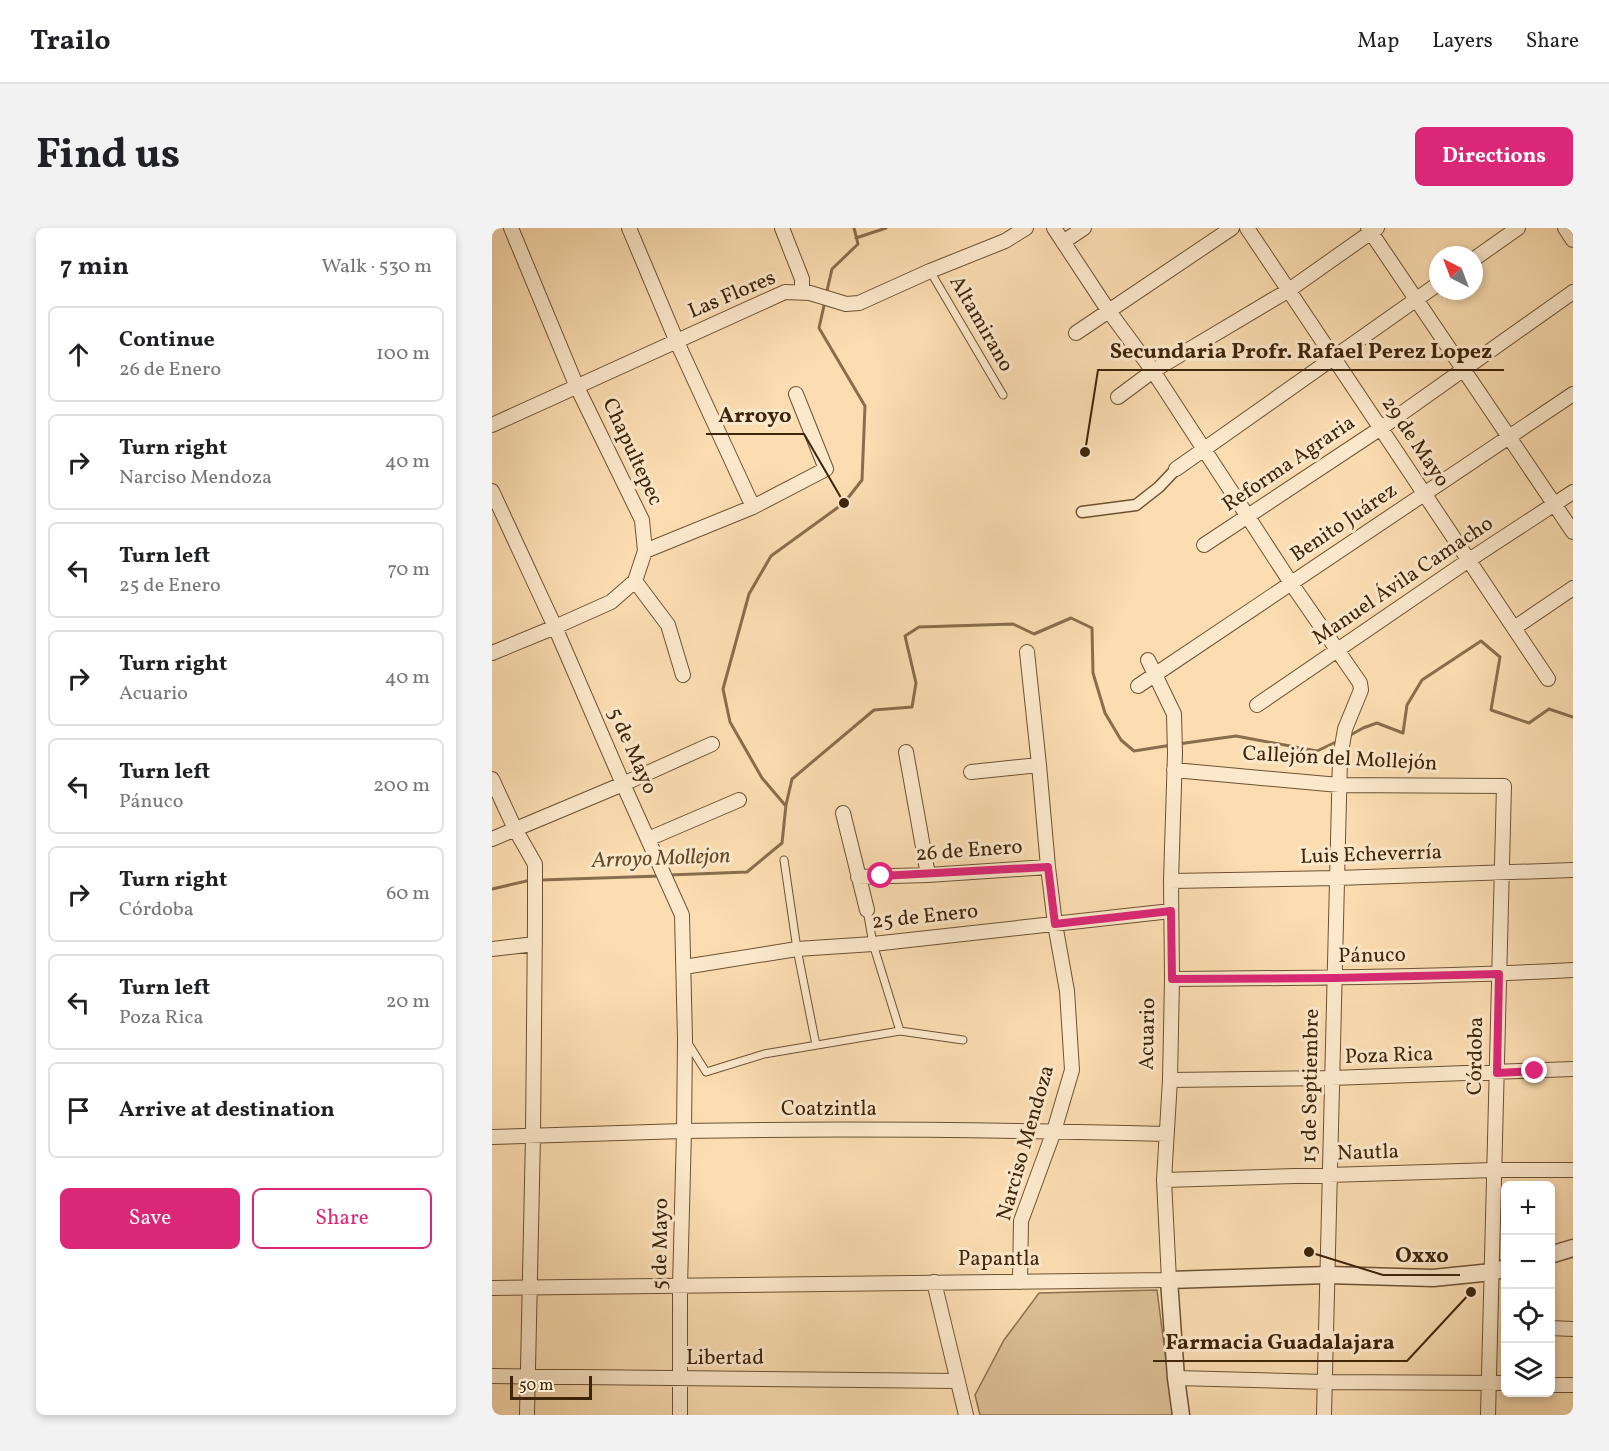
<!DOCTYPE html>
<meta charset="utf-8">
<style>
body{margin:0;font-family:Vollkorn,serif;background:#f2f2f2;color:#202124}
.controls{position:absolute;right:18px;bottom:18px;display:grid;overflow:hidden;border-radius:9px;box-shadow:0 3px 9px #0003}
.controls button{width:54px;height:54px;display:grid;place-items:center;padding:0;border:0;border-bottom:2px solid #e0e0e0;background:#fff;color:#202124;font:30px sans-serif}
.compass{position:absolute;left:937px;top:18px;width:54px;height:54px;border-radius:50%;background:#fff;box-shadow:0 3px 9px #0003;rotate:318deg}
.scale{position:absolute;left:18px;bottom:15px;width:82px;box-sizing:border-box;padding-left:6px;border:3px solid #3e2409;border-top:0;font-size:16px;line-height:21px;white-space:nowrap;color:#3e2409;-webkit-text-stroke:4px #fce9cc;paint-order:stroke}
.stop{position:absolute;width:18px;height:18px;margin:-14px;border:4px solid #db2777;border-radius:50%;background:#fff}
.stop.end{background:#db2777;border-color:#fff;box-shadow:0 2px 6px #0008}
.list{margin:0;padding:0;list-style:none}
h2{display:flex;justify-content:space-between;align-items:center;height:78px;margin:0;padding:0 24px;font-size:26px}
h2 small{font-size:20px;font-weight:400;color:#757577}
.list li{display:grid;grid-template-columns:39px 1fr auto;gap:18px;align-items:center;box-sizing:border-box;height:96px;margin:0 12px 12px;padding:0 12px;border:2px solid #e0e0e0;border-radius:9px}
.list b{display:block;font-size:22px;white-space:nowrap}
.list p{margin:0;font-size:20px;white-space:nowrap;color:#757577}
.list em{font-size:20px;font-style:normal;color:#757577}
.actions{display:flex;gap:12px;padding:18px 24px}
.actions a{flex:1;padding:14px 0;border:2px solid #db2777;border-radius:9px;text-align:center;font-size:21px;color:#db2777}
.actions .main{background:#db2777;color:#fff}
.icon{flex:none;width:33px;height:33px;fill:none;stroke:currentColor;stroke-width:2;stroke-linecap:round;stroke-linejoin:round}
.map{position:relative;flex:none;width:1081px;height:1187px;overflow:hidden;border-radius:9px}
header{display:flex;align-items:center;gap:36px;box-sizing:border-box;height:84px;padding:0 30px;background:#fff;border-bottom:2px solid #e0e0e0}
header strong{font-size:28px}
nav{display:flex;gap:33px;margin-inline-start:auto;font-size:21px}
.intro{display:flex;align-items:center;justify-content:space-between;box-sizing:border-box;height:144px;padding:0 36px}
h1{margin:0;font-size:42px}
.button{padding:15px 27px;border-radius:9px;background:#db2777;color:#fff;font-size:21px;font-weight:700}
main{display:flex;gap:36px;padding:0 36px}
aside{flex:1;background:#fff;border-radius:9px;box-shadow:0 3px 9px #0003}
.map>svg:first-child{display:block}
</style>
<header>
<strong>Trailo</strong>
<nav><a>Map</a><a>Layers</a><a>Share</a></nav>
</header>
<div class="intro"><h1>Find us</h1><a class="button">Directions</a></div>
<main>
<aside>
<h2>7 min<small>Walk · 530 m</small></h2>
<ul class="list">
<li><svg class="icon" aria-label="ahead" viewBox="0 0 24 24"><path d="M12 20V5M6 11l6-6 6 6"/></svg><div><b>Continue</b><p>26 de Enero</p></div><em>100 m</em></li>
<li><svg class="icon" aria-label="right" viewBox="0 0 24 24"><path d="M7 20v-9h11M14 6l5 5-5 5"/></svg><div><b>Turn right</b><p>Narciso Mendoza</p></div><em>40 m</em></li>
<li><svg class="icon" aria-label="left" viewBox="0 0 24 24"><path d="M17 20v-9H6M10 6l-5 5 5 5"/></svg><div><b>Turn left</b><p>25 de Enero</p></div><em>70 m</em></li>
<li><svg class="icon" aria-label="right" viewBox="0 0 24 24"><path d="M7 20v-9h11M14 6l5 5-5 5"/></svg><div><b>Turn right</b><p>Acuario</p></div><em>40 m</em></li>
<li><svg class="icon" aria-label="left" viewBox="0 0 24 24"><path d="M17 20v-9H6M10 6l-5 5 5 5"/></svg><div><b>Turn left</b><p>Pánuco</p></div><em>200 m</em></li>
<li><svg class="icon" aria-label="right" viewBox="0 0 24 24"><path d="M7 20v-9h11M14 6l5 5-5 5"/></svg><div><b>Turn right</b><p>Córdoba</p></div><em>60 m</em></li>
<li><svg class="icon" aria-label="left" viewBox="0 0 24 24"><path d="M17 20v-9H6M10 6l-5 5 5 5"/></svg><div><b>Turn left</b><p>Poza Rica</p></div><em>20 m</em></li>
<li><svg class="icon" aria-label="arrive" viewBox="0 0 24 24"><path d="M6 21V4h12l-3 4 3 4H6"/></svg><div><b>Arrive at destination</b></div></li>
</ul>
<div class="actions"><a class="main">Save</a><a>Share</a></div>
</aside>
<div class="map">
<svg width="1081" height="1187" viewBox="0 0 1081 1187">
<rect width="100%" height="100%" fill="#fbddb1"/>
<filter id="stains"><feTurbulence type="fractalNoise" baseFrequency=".00333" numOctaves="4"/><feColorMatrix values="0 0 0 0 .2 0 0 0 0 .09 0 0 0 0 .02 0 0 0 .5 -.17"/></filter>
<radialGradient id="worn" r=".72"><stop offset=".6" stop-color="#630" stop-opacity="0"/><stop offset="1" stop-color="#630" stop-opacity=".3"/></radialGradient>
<!-- green -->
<path fill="#dbbe94" stroke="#8c714e" stroke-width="1.5" d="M665,1062L681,1187H488L483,1167L512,1112L547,1065Z"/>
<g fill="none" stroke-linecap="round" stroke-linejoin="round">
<!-- stream -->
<path stroke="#896d4c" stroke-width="3" d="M364,10L394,0
M334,67L340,41L366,16L362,0
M855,509L871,500L885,495L911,505L915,477L930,452L989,413L1008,429L999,482L1037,495L1057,481L1081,489
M686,516L744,508L825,523L846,513
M293,577L270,550L238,494L231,461L257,366L279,328L352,275L370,252L373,178L327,100L333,73
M177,647L255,644L290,615L294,577L300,551L382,482L420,479L424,455L413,408L427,399L521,396L542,406L579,390L600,400L601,445L613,485L629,512L642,523L680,517
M49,652L168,648
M0,661L39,652"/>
<!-- service casing -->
<g stroke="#6d5233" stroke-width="9">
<path id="service" d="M438,43L511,167
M292,632L305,721L324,817
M375,682L381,716L408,803
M196,815L214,844L272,826L408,803L471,812"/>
</g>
<!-- pedestrian casing -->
<g stroke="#6d5233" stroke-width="13">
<path id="pedestrian" d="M590,284L644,277L667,259L684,241"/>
</g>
<!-- minor casing -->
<g stroke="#6d5233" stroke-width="16">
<path id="minor" d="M137,0L185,114L261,279
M290,0L310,51V64
M562,0L616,82L661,143L799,355L868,455L869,462L853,501L848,530L832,1187
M755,0L1056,451
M876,0L1081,304
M1073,0L1081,12
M571,14L592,0
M982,31L1026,0
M584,105L740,0
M626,169L661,143L797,62L885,0
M0,197L293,64L318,65L354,76L367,75L438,43L513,13L534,0
M684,241L946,56
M0,263L63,399L131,556L190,687L193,811L192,903L188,1059V1187
M712,317L889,200L1081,64
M153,323L261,279L334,241L304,166
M143,353L176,397L191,447
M1022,400L1081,360
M0,425L63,399L119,374L143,353L153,323L150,292L85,159L19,0
M646,458L1081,166
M765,477L977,332L1081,264
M414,524L436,647
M682,542L847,557L1012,558L996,1187
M479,544L547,537
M0,551L23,601L43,636V692L41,908L35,1187
M351,585L375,682
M0,611L131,556L220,516
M156,611L247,572
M366,649L436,647L556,639
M679,653L845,650L1081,642
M0,721L43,716
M192,739L305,721L381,716L679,683
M680,751C813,750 947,749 1081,742
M678,852L840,850L1081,841
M0,909C64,907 127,905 191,903C352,900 513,902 674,906
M672,952L1002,942H1081
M442,1054L474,1187
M528,1054L529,993L562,903L580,842L575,763L563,696L556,639L547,537L535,424
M0,1060L677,1052L672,952L678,852L680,751L679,653L683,525L682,486L656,432
M1058,1100L1081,1101
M0,1148L466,1153
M684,1150L833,1154L1014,1155
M1058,1157H1081"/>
</g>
<!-- tertiary casing -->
<g stroke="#6d5233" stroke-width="19">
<path id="tertiary" d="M1058,1027L1081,1020
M689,1187L684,1150L677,1052L836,1047L941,1050L1000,1044L1014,1040"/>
</g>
<!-- service -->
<use href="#service" stroke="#fce9cc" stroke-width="7"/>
<!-- pedestrian -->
<use href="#pedestrian" stroke="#fce9cc" stroke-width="10"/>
<!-- minor -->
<use href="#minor" stroke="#fce9cc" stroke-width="14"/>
<!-- tertiary -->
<use href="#tertiary" stroke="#fce9cc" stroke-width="16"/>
</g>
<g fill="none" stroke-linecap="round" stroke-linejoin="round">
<!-- route -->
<path stroke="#db2777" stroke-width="8" d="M389,648L556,639L563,696L679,683L680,751L843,750L1007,746L1005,845L1043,843"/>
</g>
<g text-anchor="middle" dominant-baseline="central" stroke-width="6" stroke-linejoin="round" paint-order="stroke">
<!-- street labels -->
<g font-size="21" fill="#3e2409" stroke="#fce9cc">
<text transform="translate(240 67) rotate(-23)">Las Flores</text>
<text transform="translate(489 96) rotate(60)">Altamirano</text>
<text transform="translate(923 214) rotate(56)">29 de Mayo</text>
<text transform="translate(140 224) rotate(65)">Chapultepec</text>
<text transform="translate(797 236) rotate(-34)">Reforma Agraria</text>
<text transform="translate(852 295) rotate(-34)">Benito Juárez</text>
<text transform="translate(911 353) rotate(-34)">Manuel Ávila Camacho</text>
<text transform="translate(140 523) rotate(66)">5 de Mayo</text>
<text transform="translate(848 531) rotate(3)">Callejón del Mollejón</text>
<text transform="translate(477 623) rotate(-4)">26 de Enero</text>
<text transform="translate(879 627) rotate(-2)">Luis Echeverría</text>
<text transform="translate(433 689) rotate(-6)">25 de Enero</text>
<text transform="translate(880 728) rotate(-1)">Pánuco</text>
<text transform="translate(656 806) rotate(-89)">Acuario</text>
<text transform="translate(897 828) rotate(-2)">Poza Rica</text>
<text transform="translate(984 828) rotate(-89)">Córdoba</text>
<text transform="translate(819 858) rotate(-89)">15 de Septiembre</text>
<text x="337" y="881">Coatzintla</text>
<text transform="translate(534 915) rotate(-74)">Narciso Mendoza</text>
<text transform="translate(876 925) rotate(-2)">Nautla</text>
<text transform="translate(169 1016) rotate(-89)">5 de Mayo</text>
<text x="507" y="1031">Papantla</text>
<text x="233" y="1130">Libertad</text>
</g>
<!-- water labels -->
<g font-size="22" font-style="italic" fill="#64492a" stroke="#fce9cc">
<text transform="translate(169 631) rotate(-2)">Arroyo Mollejon</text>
</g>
</g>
<!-- callouts -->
<path fill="none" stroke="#3e2409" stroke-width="2" d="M593 224L606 142H1012M352 275L312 206H214M817 1024L891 1047H968M979 1064L915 1133H661"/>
<g fill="#3e2409" stroke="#fce9cc" stroke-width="2">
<circle cx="593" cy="224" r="6"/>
<circle cx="352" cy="275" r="6"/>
<circle cx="817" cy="1024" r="6"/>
<circle cx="979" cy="1064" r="6"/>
</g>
<g font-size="22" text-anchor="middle" font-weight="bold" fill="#3e2409" stroke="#fce9cc" stroke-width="6" stroke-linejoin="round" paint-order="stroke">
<text x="809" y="130">Secundaria Profr. Rafael Perez Lopez</text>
<text x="263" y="194">Arroyo</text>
<text x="930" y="1034">Oxxo</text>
<text x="788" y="1121">Farmacia Guadalajara</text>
</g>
<rect width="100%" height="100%" filter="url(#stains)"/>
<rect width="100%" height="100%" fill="url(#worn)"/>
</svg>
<div class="controls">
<button>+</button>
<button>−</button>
<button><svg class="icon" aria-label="locate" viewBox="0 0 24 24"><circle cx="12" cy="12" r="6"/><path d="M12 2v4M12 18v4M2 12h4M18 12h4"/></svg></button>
<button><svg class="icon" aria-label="layers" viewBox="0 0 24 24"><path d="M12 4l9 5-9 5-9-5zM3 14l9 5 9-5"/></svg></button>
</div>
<svg class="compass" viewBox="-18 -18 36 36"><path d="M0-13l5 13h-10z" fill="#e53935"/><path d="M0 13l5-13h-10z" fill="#757577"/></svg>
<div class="scale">50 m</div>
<div class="stop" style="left:389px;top:648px"></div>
<div class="stop end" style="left:1043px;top:843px"></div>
</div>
</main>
